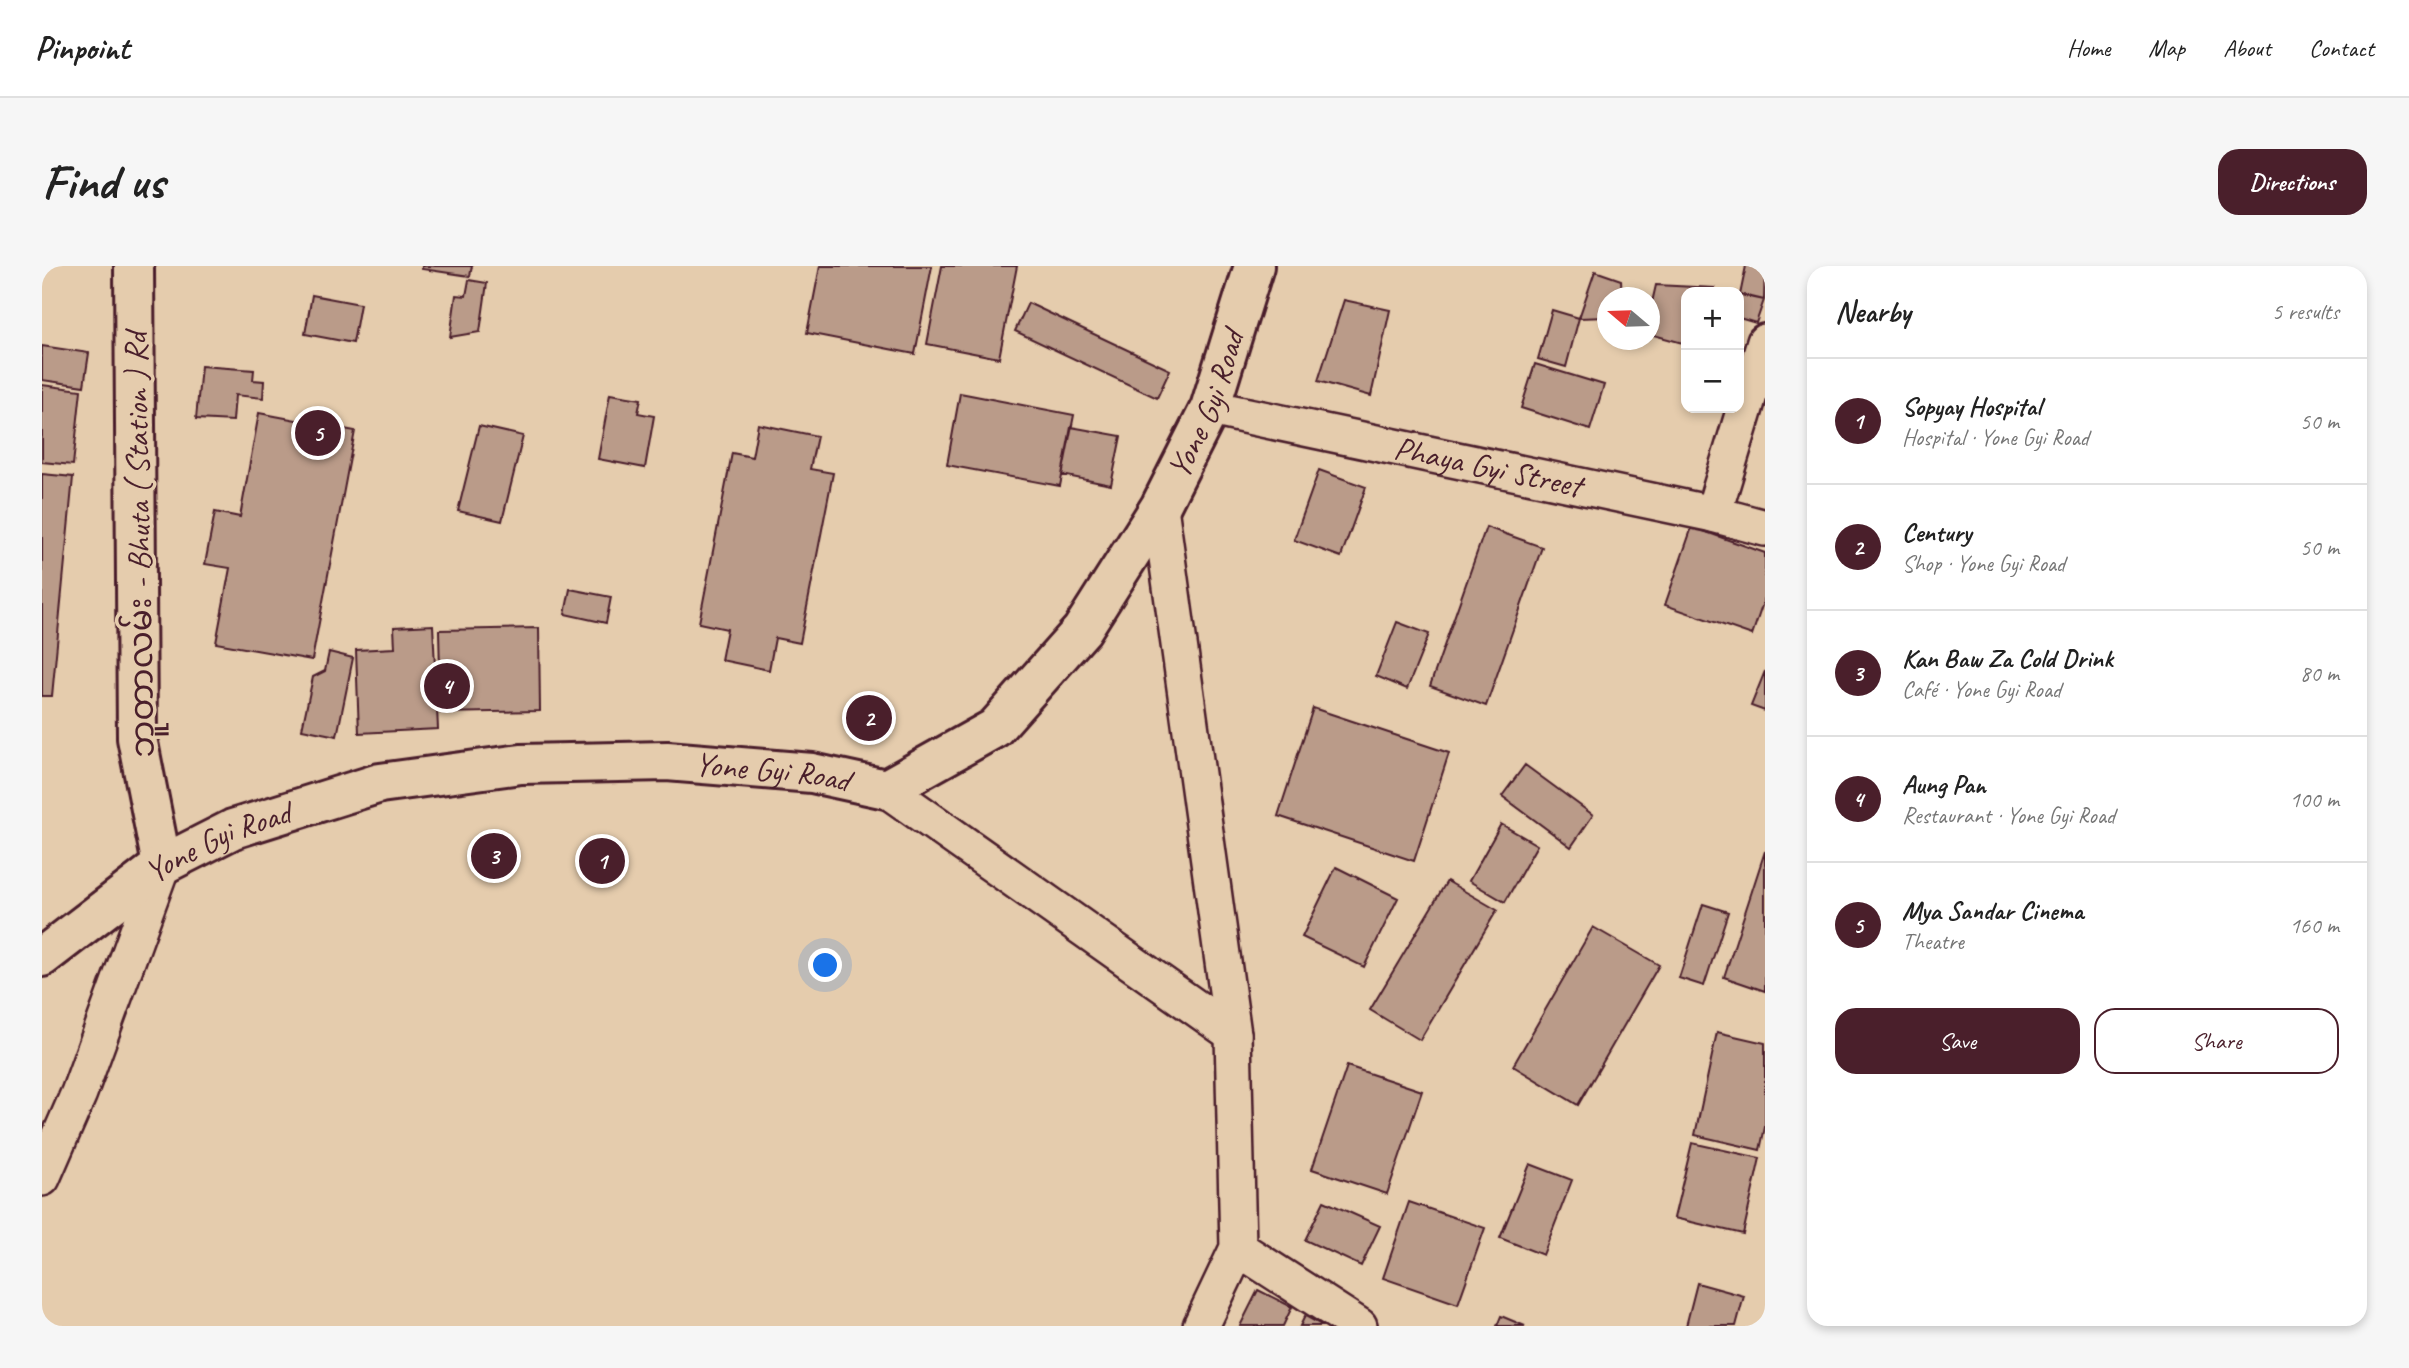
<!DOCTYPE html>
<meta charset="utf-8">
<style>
body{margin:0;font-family:Caveat,"Noto Sans Myanmar",sans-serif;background:#f6f6f6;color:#222}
.controls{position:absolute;right:21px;top:21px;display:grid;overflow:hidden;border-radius:14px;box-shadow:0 4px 10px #0003}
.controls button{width:63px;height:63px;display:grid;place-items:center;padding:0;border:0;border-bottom:2px solid #e0e0e0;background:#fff;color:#222;font:35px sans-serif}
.compass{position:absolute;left:1555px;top:21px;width:63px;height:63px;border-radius:50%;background:#fff;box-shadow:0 4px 10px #0003;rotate:289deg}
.you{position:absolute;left:784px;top:700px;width:24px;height:24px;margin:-18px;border:5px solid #fff;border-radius:50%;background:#1a73e8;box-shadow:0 0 0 10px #1a73e833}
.badge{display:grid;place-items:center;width:46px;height:46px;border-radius:50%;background:#4a1f2b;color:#fff;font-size:23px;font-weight:700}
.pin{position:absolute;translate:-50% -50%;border:4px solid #fff;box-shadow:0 2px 7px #0006}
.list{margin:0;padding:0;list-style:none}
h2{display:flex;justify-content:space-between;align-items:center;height:91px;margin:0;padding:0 28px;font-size:30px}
h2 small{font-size:23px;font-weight:400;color:#767676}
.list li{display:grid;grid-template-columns:46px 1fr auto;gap:21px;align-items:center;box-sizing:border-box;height:126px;padding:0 28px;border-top:2px solid #e0e0e0}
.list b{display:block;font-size:26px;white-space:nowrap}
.list p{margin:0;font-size:23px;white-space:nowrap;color:#767676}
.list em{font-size:23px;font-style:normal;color:#767676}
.actions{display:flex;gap:14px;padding:21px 28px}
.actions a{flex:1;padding:16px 0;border:2px solid #4a1f2b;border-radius:21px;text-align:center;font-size:24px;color:#4a1f2b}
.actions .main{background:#4a1f2b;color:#fff}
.map{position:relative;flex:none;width:1723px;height:1060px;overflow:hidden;border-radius:21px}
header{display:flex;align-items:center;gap:42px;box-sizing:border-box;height:98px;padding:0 35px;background:#fff;border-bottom:2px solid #e0e0e0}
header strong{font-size:33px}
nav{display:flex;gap:38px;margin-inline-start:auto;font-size:24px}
.intro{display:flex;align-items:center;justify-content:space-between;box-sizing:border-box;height:168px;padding:0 42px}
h1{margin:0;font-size:49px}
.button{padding:18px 32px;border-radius:21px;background:#4a1f2b;color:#fff;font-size:24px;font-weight:700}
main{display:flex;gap:42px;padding:0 42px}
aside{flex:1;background:#fff;border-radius:21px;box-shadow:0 4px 10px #0003}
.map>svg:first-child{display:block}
</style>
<header>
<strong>Pinpoint</strong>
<nav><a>Home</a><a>Map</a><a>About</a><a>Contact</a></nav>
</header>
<div class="intro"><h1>Find us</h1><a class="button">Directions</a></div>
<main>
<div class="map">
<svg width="1723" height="1060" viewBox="0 0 1723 1060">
<rect width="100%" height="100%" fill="#e5ccad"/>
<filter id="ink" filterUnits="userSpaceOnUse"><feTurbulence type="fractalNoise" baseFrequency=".0143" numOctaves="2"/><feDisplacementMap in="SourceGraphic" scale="14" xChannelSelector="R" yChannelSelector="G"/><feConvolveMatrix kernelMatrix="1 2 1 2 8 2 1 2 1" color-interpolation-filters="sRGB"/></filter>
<g filter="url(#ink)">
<!-- building -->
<path fill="#ba9b89" stroke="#4a1f2b" stroke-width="2" d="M380,0H430L428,10L380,3Z
M778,0H890L873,88L765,67Z
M900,0H975L957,92L885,78Z
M1704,0H1723L1722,34L1698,29Z
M1553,5L1579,14L1580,32H1566V51L1537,52Z
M427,14L445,17L438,66L408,71L414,29L424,30Z
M1614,19L1672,22L1670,26H1644V78L1608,68V45Z
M1697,28L1722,34L1714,57L1697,52Z
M270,29L318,38L311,77L263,68Z
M1302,34L1348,44L1329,130L1276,115Z
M986,37L1128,104L1115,132L973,65Z
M1510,44L1537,52L1524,101L1496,93Z
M0,80L47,87L42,120L0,114Z
M1493,98L1562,119L1548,164L1479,142Z
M159,100L212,104L211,114L222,115L221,132L193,129L191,155L154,153Z
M0,119L39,124L31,199L0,196Z
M918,127L1032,149L1018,220L905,199Z
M568,128L599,133L596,147L612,150L603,202L556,193Z
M217,147L313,165L270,394L174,377L188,302L163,298L173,246L198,251Z
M716,158L775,170L768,203L791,207L758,377L733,372L727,404L679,394L685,363L657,357L690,187L710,191Z
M437,160L481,170L460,255L416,245Z
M1029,161L1079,170L1069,219L1020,209Z
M1277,204L1324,221L1299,291L1252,274Z
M0,208L31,211L10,430H0Z
M1444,261L1500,281L1444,440L1388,420Z
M1650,261L1723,287V331L1710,369L1623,339Z
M528,323L569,331L564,357L523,348Z
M1355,356L1387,368L1365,423L1334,410Z
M391,359L396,463L317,467L314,384L353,382L352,361Z
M497,362L498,445L399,447L397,364Z
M287,386L311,392L295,470L260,463L271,411L283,405Z
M1723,405V445L1709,440Z
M1271,442L1407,487L1372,595L1236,550Z
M1483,499L1551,549L1529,581L1460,530Z
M1459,558L1495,579L1463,636L1427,615Z
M1723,585V725L1682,711Z
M1294,601L1356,632L1322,701L1260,671Z
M1405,615L1455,644L1378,774L1328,744Z
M1661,638L1686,646L1662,720L1637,712Z
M1551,661L1617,699L1536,839L1471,800Z
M1675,766L1723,777V861L1718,884L1653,869Z
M1305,800L1380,825L1345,928L1270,903Z
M1650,877L1718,892L1701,968L1632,952Z
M1488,898L1530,914L1501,989L1458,972Z
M1282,935L1338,960L1319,1000L1263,974Z
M1367,936L1443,962L1416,1038L1341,1012Z
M1655,1017L1702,1030L1694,1060H1644Z
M1216,1024L1250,1041L1241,1060H1198Z
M1263,1050L1281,1060H1258Z
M1459,1050L1483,1060H1455Z"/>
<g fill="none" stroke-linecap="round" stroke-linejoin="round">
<!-- street casing -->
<g stroke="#4a1f2b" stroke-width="40">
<g id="street">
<path id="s1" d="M1168,142L1671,248L1723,262"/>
<path d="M1118,241L1191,768L1196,982L1159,1060"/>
<path d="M1671,248L1723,76"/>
<path d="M844,523L1191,768"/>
<path d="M0,912L37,827L120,599"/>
<path d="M1196,982L1317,1060"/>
</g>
</g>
<!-- secondary casing -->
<g stroke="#4a1f2b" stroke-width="44">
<g id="secondary">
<path d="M92,0L95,472L120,599"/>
<path id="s2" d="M0,691L120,599L191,563L338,517L479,498L625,495L770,507L844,523L953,462L1040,364L1118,241L1168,142L1212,0"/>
</g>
</g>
<!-- street -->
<use href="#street" stroke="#e5ccad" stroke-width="35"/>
<!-- secondary -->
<use href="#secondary" stroke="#e5ccad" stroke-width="38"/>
</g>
</g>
<g text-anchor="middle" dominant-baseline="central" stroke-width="7" stroke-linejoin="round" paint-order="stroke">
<!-- street labels -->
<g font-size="33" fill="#4a1f2b" stroke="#e5ccad">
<text stroke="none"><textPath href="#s2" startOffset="1409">Yone Gyi Road</textPath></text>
<text stroke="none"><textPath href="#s1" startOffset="284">Phaya Gyi Street</textPath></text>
<text transform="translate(97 279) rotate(-91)">ဘူတာလမ်း - Bhuta ( Station ) Rd</text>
<text stroke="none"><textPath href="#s2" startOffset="779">Yone Gyi Road</textPath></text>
<text stroke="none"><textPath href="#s2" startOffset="212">Yone Gyi Road</textPath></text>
</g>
</g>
</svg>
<div class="controls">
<button>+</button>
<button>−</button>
</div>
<svg class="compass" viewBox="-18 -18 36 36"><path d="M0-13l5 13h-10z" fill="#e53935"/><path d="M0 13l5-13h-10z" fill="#767676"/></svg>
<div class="you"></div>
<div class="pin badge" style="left:560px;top:595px">1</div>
<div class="pin badge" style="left:827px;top:452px">2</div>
<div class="pin badge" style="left:452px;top:590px">3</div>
<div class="pin badge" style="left:405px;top:420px">4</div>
<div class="pin badge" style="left:276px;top:167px">5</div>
</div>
<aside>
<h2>Nearby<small>5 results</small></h2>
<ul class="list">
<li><span class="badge">1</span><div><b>Sopyay Hospital</b><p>Hospital · Yone Gyi Road</p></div><em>50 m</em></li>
<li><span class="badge">2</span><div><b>Century</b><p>Shop · Yone Gyi Road</p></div><em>50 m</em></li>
<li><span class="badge">3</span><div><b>Kan Baw Za Cold Drink</b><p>Café · Yone Gyi Road</p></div><em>80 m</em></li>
<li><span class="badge">4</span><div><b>Aung Pan</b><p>Restaurant · Yone Gyi Road</p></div><em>100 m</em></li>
<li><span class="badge">5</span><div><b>Mya Sandar Cinema</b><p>Theatre</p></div><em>160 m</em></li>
</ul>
<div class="actions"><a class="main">Save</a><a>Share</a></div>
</aside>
</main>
